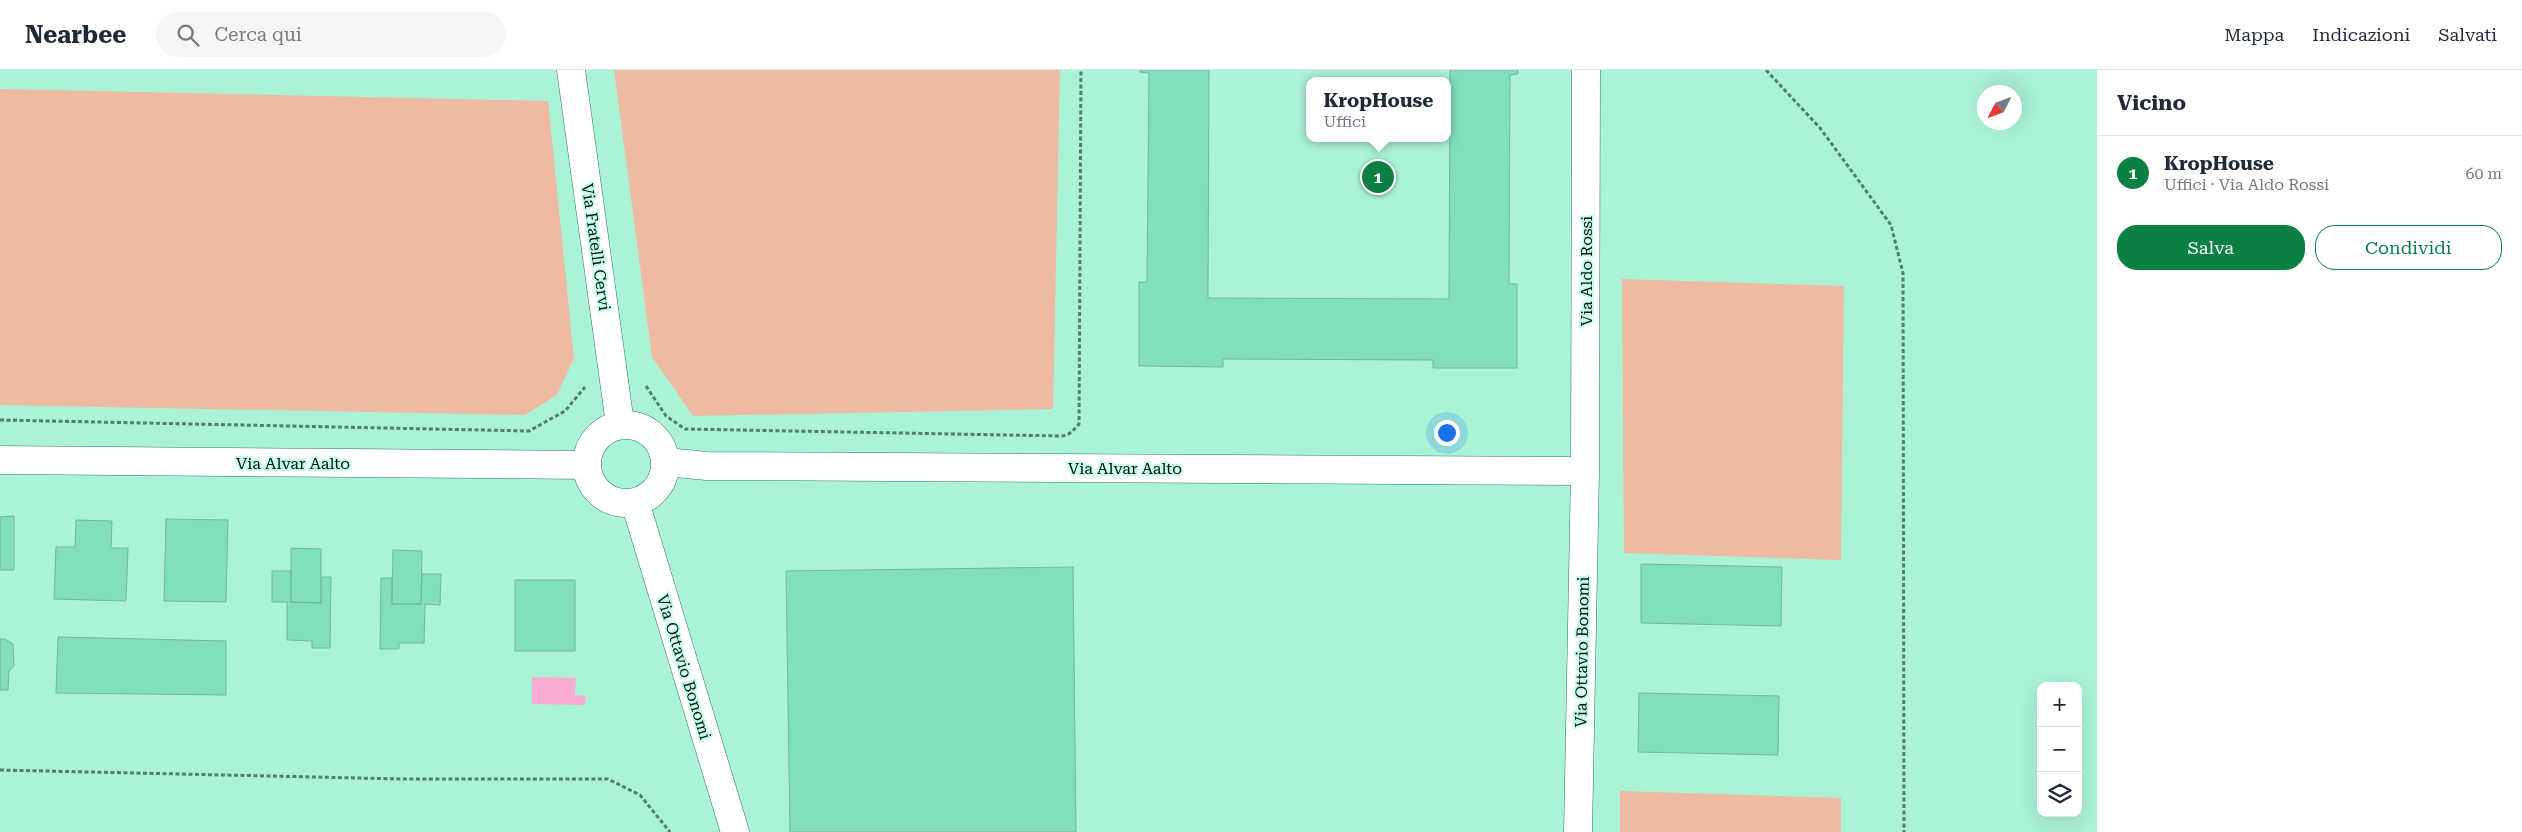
<!DOCTYPE html>
<html lang="it">
<meta charset="utf-8">
<style>
body{margin:0;font-family:"Roboto Serif",serif;background:#f6f6f7;color:#1f2937}
.controls{position:absolute;right:15px;bottom:15px;display:grid;overflow:hidden;border-radius:10px;box-shadow:0 5px 20px #0002}
.controls button{width:45px;height:45px;display:grid;place-items:center;padding:0;border:0;border-bottom:1px solid #e0e1e3;background:#fff;color:#1f2937;font:25px sans-serif}
.compass{position:absolute;left:1977px;top:15px;width:45px;height:45px;border-radius:50%;background:#fff;box-shadow:0 5px 20px #0002;rotate:228deg}
.you{position:absolute;left:1446px;top:362px;width:18px;height:18px;margin:-12px;border:4px solid #fff;border-radius:50%;background:#1a73e8;box-shadow:0 0 0 8px #1a73e833}
.badge{display:grid;place-items:center;width:32px;height:32px;border-radius:50%;background:#0b8043;color:#fff;font-size:16px;font-weight:700}
.pin{position:absolute;translate:-50% -50%;border:2px solid #fff;box-shadow:0 1px 5px #0006}
.popup{position:absolute;left:1306px;top:7px;width:145px;height:65px;box-sizing:border-box;display:grid;place-content:center;border-radius:10px;background:#fff;filter:drop-shadow(0 1px 4px #0005);font-size:16px;white-space:nowrap;color:#747a83}
.popup b{font-size:19px;color:#1f2937}
.popup::after{content:'';position:absolute;left:50%;top:100%;margin-left:-10px;border:10px solid transparent;border-top-color:#fff}
.list{margin:0;padding:0;list-style:none}
h2{display:flex;justify-content:space-between;align-items:center;height:65px;margin:0;padding:0 20px;font-size:21px}
h2 small{font-size:16px;font-weight:400;color:#747a83}
.list li{display:grid;grid-template-columns:32px 1fr auto;gap:15px;align-items:center;box-sizing:border-box;height:75px;padding:0 20px;border-top:1px solid #e0e1e3}
.list b{display:block;font-size:19px;white-space:nowrap}
.list p{margin:0;font-size:16px;white-space:nowrap;color:#747a83}
.list em{font-size:16px;font-style:normal;color:#747a83}
.actions{display:flex;gap:10px;padding:15px 20px}
.actions a{flex:1;padding:11px 0;border:1px solid #0b8043;border-radius:20px;text-align:center;font-size:18px;color:#0b8043}
.actions .main{background:#0b8043;color:#fff}
.icon{flex:none;width:28px;height:28px;fill:none;stroke:currentColor;stroke-width:2;stroke-linecap:round;stroke-linejoin:round}
.map{position:relative;flex:none;width:2097px;height:762px;overflow:hidden}
header{display:flex;align-items:center;gap:30px;box-sizing:border-box;height:70px;padding:0 25px;background:#fff;border-bottom:1px solid #e0e1e3}
header strong{font-size:24px}
nav{display:flex;gap:28px;margin-inline-start:auto;font-size:18px}
.search{width:350px;height:45px;background:#f6f6f7;display:flex;align-items:center;gap:12px;box-sizing:border-box;padding:0 18px;border-radius:28px;color:#747a83;font-size:19px}
main{display:flex}
aside{flex:1;background:#fff}
.map>svg:first-child{display:block}
</style>
<header>
<strong>Nearbee</strong>
<div class="search"><svg class="icon" aria-label="search" viewBox="0 0 24 24"><circle cx="10" cy="10" r="6"/><path d="M15 15l6 6"/></svg>Cerca qui</div>
<nav><a>Mappa</a><a>Indicazioni</a><a>Salvati</a></nav>
</header>
<main>
<div class="map">
<svg width="2097" height="762" viewBox="0 0 2097 762">
<rect width="100%" height="100%" fill="#abf3d6"/>
<!-- green -->
<path fill="#eebba2" d="M614,0H1060L1053,339L693,346L652,287Z
M0,19L548,31L574,288L557,325L525,345L0,335Z
M1622,209L1844,216L1841,490L1624,483Z
M1620,721L1841,728V762H1620Z"/>
<!-- water -->
<path fill="#faacd3" d="M532,607L576,608L575,625L586,626L585,635L532,634Z"/>
<!-- building -->
<path fill="#81dfbc" stroke="#71b79c" d="M1140,0H1209L1208,228L1449,229L1450,0H1518V4L1510,5L1509,214H1517V298H1433V290L1223,289V297L1139,296V212H1147L1149,3L1140,2Z
M14,446V500H0V447Z
M166,449L228,450L226,532L164,531Z
M76,450L112,451L111,478H128L126,531L54,529L56,477H75Z
M291,478L321,479V533L291,532Z
M393,480L422,481L421,534H392Z
M1641,494L1782,497L1781,556L1641,553Z
M1073,497L1076,762H790L786,501Z
M272,501H291V532L321,533V507H331L330,578H312V571L287,570V532H272Z
M422,504H441L440,535L425,534L424,573H399V579H380L381,508H392V534H421Z
M515,510H575V581H515Z
M58,567L226,571V625L56,623Z
M0,569H5L13,574L14,596L9,601L8,620H0Z
M1639,623L1779,626L1778,685L1638,682Z"/>
<g fill="none" stroke-linecap="round" stroke-linejoin="round">
<!-- minor casing -->
<g stroke="#2f765e" stroke-width="29">
<path id="minor" d="M571,0L620,354
M587 394a39 39 0 1 1 78 0a39 39 0 1 1-78 0Z
M0,390L586,395
M666,392L707,396L1585,401
M635,432L735,762
M1578,762L1585,401L1586,0"/>
</g>
<!-- path -->
<path stroke="#517e6c" stroke-width="3" stroke-dasharray="4 2.5" stroke-linecap="butt" d="M1766,0L1820,58L1891,155L1903,203L1904,762
M646,316L666,346L685,359L1060,366C1069,366 1073,361 1079,354L1081,0
M0,350L529,361L565,341L585,317
M0,700L403,709H608L640,725L670,762"/>
<!-- minor -->
<use href="#minor" stroke="#fff" stroke-width="28"/>
</g>
<g text-anchor="middle" dominant-baseline="central" stroke-width="4" stroke-linejoin="round" paint-order="stroke">
<!-- street labels -->
<g font-size="16" fill="#00160d" stroke="#c4fde5">
<text transform="translate(596 177) rotate(82)">Via Fratelli Cervi</text>
<text transform="translate(1586 201) rotate(-90)">Via Aldo Rossi</text>
<text x="293" y="393">Via Alvar Aalto</text>
<text x="1125" y="398">Via Alvar Aalto</text>
<text transform="translate(1582 582) rotate(-89)">Via Ottavio Bonomi</text>
<text transform="translate(684 597) rotate(73)">Via Ottavio Bonomi</text>
</g>
</g>
</svg>
<div class="controls">
<button>+</button>
<button>−</button>
<button><svg class="icon" aria-label="layers" viewBox="0 0 24 24"><path d="M12 4l9 5-9 5-9-5zM3 14l9 5 9-5"/></svg></button>
</div>
<svg class="compass" viewBox="-18 -18 36 36"><path d="M0-13l5 13h-10z" fill="#e53935"/><path d="M0 13l5-13h-10z" fill="#747a83"/></svg>
<div class="you"></div>
<div class="pin badge" style="left:1378px;top:107px">1</div>
<div class="popup"><b>KropHouse</b>Uffici</div>
</div>
<aside>
<h2>Vicino<small></small></h2>
<ul class="list">
<li><span class="badge">1</span><div><b>KropHouse</b><p>Uffici · Via Aldo Rossi</p></div><em>60 m</em></li>
</ul>
<div class="actions"><a class="main">Salva</a><a>Condividi</a></div>
</aside>
</main>
